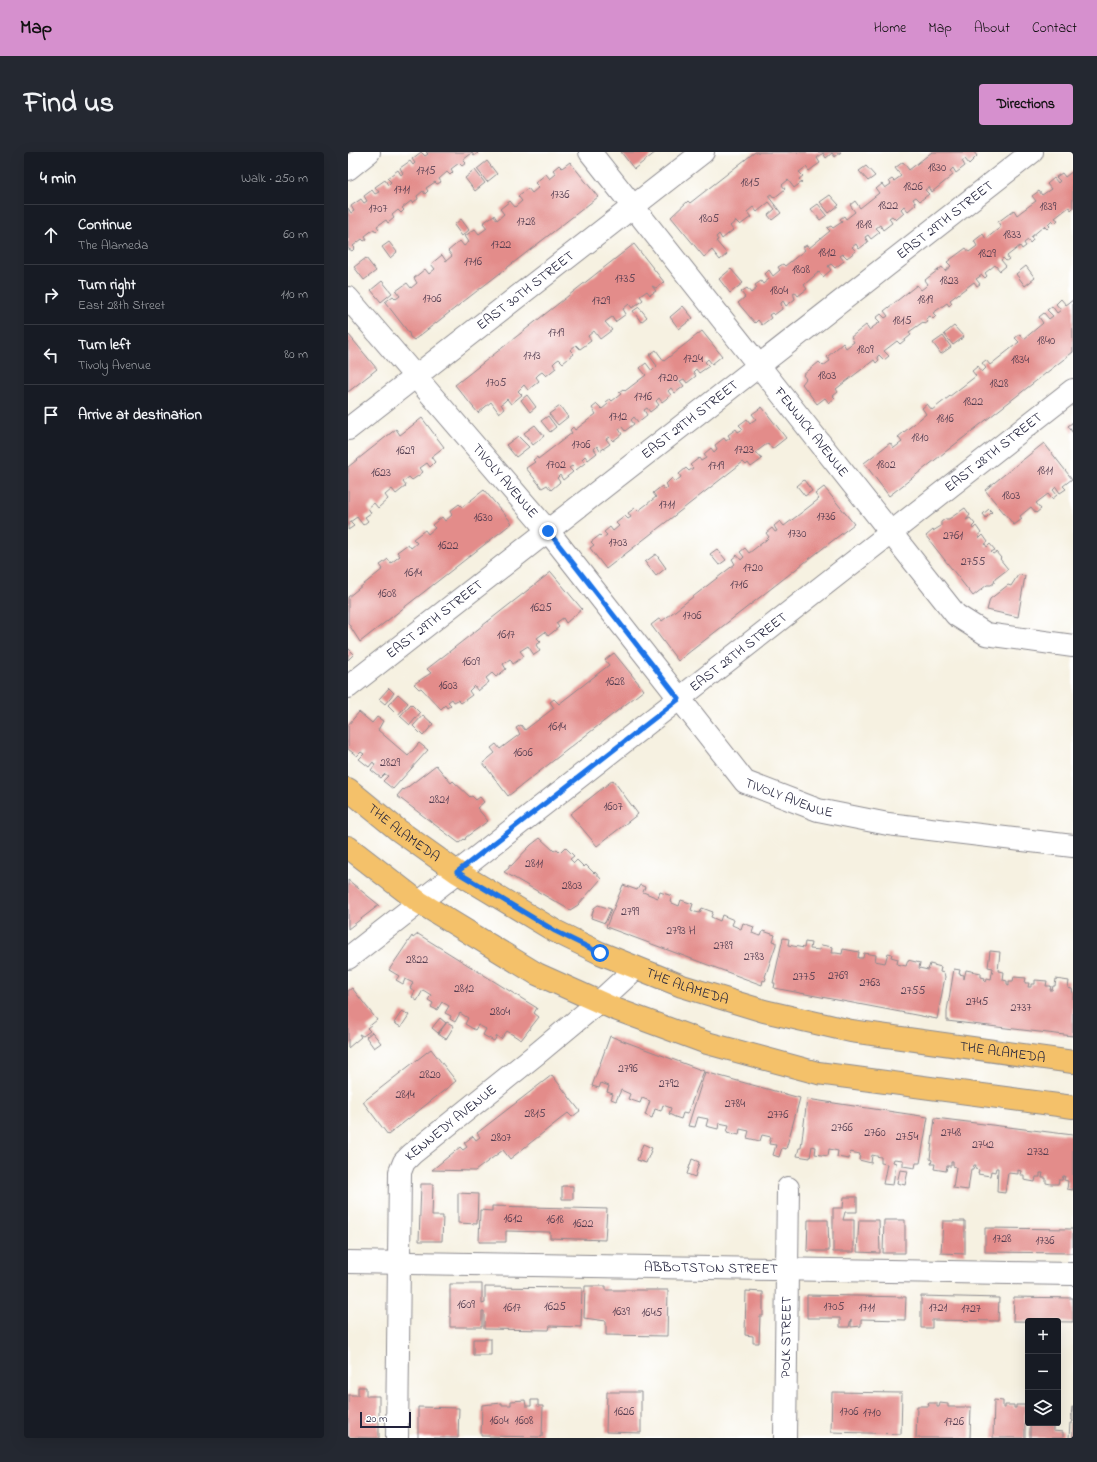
<!DOCTYPE html>
<meta charset="utf-8">
<style>
body{margin:0;font-family:"Indie Flower",sans-serif;background:#242831;color:#f1f3f6}
.controls{position:absolute;right:12px;bottom:12px;display:grid;overflow:hidden;border-radius:4px;box-shadow:0 4px 16px #0002}
.controls button{width:36px;height:36px;display:grid;place-items:center;padding:0;border:0;border-bottom:1px solid #363941;background:#171b24;color:#f1f3f6;font:20px sans-serif}
.scale{position:absolute;left:12px;bottom:10px;width:51px;box-sizing:border-box;padding-left:4px;border:2px solid #22223b;border-top:0;font-size:11px;line-height:14px;white-space:nowrap;color:#22223b;-webkit-text-stroke:3px #fff;paint-order:stroke}
.stop{position:absolute;width:12px;height:12px;margin:-9px;border:3px solid #1a73e8;border-radius:50%;background:#fff}
.stop.end{background:#1a73e8;border-color:#fff;box-shadow:0 1px 4px #0008}
.list{margin:0;padding:0;list-style:none}
h2{display:flex;justify-content:space-between;align-items:center;height:52px;margin:0;padding:0 16px;font-size:17px}
h2 small{font-size:13px;font-weight:400;color:#9ea1a6}
.list li{display:grid;grid-template-columns:26px 1fr auto;gap:12px;align-items:center;box-sizing:border-box;height:60px;padding:0 16px;border-top:1px solid #363941}
.list b{display:block;font-size:15px;white-space:nowrap}
.list p{margin:0;font-size:13px;white-space:nowrap;color:#9ea1a6}
.list em{font-size:13px;font-style:normal;color:#9ea1a6}
.icon{flex:none;width:22px;height:22px;fill:none;stroke:currentColor;stroke-width:2;stroke-linecap:round;stroke-linejoin:round}
.map{position:relative;flex:none;width:725px;height:1286px;overflow:hidden;border-radius:4px}
header{display:flex;align-items:center;gap:24px;box-sizing:border-box;height:56px;padding:0 20px;background:#d690ce;color:#111}
header strong{font-size:19px}
nav{display:flex;gap:22px;margin-inline-start:auto;font-size:14px}
.intro{display:flex;align-items:center;justify-content:space-between;box-sizing:border-box;height:96px;padding:0 24px}
h1{margin:0;font-size:28px}
.button{padding:10px 18px;border-radius:4px;background:#d690ce;color:#111;font-size:14px;font-weight:700}
main{display:flex;gap:24px;padding:0 24px}
aside{flex:1;background:#171b24;border-radius:4px;box-shadow:0 4px 16px #0002}
.map>svg:first-child{display:block}
</style>
<header>
<strong>Map</strong>
<nav><a>Home</a><a>Map</a><a>About</a><a>Contact</a></nav>
</header>
<div class="intro"><h1>Find us</h1><a class="button">Directions</a></div>
<main>
<aside>
<h2>4 min<small>Walk · 250 m</small></h2>
<ul class="list">
<li><svg class="icon" aria-label="ahead" viewBox="0 0 24 24"><path d="M12 20V5M6 11l6-6 6 6"/></svg><div><b>Continue</b><p>The Alameda</p></div><em>60 m</em></li>
<li><svg class="icon" aria-label="right" viewBox="0 0 24 24"><path d="M7 20v-9h11M14 6l5 5-5 5"/></svg><div><b>Turn right</b><p>East 28th Street</p></div><em>110 m</em></li>
<li><svg class="icon" aria-label="left" viewBox="0 0 24 24"><path d="M17 20v-9H6M10 6l-5 5 5 5"/></svg><div><b>Turn left</b><p>Tivoly Avenue</p></div><em>80 m</em></li>
<li><svg class="icon" aria-label="arrive" viewBox="0 0 24 24"><path d="M6 21V4h12l-3 4 3 4H6"/></svg><div><b>Arrive at destination</b></div></li>
</ul>
</aside>
<div class="map">
<svg width="725" height="1286" viewBox="0 0 725 1286">
<rect width="100%" height="100%" fill="#fff"/>
<filter id="ink" filterUnits="userSpaceOnUse"><feTurbulence type="fractalNoise" baseFrequency=".025" numOctaves="2"/><feDisplacementMap in="SourceGraphic" scale="8" xChannelSelector="R" yChannelSelector="G"/><feConvolveMatrix kernelMatrix="1 2 1 2 8 2 1 2 1" color-interpolation-filters="sRGB"/></filter>
<filter id="wash" filterUnits="userSpaceOnUse"><feTurbulence type="fractalNoise" baseFrequency=".012" numOctaves="4" result="noise"/><feDisplacementMap in="SourceGraphic" scale="16" xChannelSelector="R" yChannelSelector="G"/><feGaussianBlur stdDeviation="0.9" result="paint"/><feColorMatrix in="noise" values="0 0 0 0 0 0 0 0 0 0 0 0 0 0 0 0 0 1.4 0 .05"/><feComposite in="paint" operator="in"/></filter>
<g filter="url(#wash)">
<rect width="100%" height="100%" fill="#f6f1e1"/>
<g id="blocks">
<!-- building -->
<path fill="#e38c8a" d="M73,0L77,4L80,2L78,0H129L130,1L126,4L124,1L115,8L118,11L114,14L111,11L103,17L105,20L102,23L99,20L91,27L93,30L89,32L87,30L78,36L80,39L77,42L75,39L69,44L70,47L64,51L63,49L54,56L56,58L53,61L50,58L44,63L46,66L40,71L38,68L29,74L31,77L28,80L26,77L17,84L19,87L16,89L14,87L5,94L7,96L4,99L1,97H0V56L3,61L6,59L3,54L13,47L16,51L19,49L16,44L24,38L27,42L31,40L27,35L37,28L40,33L43,30L39,26L50,18L53,23L55,21L52,16L62,9L65,13L67,11L64,7Z
M273,0H308L286,17Z
M407,0H493L487,5L484,1L478,6L475,1L469,6L472,11L466,15L461,19L458,15L451,20L455,24L451,27L454,30L446,36L440,28L434,33L437,37L431,42L426,46L423,42L420,44L433,61L424,68L420,63L427,57L421,50L409,60L405,55L399,60L403,65L392,73L388,69L382,74L385,78L374,87L371,82L368,85L370,88L368,89L379,102L372,108L364,98L356,105L323,65L340,49L342,51Z
M584,0H626L629,4L621,12L617,7L614,9L617,14L608,21L605,16L602,19L605,23L584,40L581,35L577,38L581,42L572,49L568,45L565,47L568,52L560,59L556,54L553,57L556,61L548,68L544,64L541,66L544,71L535,78L532,73L528,76L532,80L523,87L520,83L517,85L520,90L511,97L508,92L504,95L508,99L499,106L495,102L492,104L496,109L487,116L483,112L480,114L483,118L475,125L471,120L466,124L456,133L459,137L450,144L447,140L445,141L447,147L438,154L435,149L433,151L434,157L426,163L424,161L421,163L423,166L414,173L410,168L407,171L390,151L397,145L393,140L399,136L403,141L409,136L407,133L413,129L415,132L421,127L417,122L421,118L425,124L432,118L430,115L435,112L437,114L457,98L455,95L459,93L461,96L482,79L479,76L483,74L485,76L494,70L492,67L496,64L498,67L507,60L502,53L507,49L512,56L531,41L528,37L534,32L537,36L543,32L541,29L544,27L546,29L553,24L547,16L555,10L561,18Z
M139,9L149,22L139,30L129,17Z
M222,10L250,45L66,188L62,185L61,181L37,150L45,144L48,147L52,144L48,139L59,131L63,136L69,131L66,126L77,117L81,122L87,117L83,112L94,103L98,109L104,104L100,99L112,89L116,94L121,90L117,84L127,77L131,82L139,76L135,71L146,63L149,68L156,62L152,57L162,49L167,55L174,49L170,44L180,36L184,41L191,35L187,31L198,22L202,27L208,22L205,18L211,13L214,16Z
M518,14L527,24L520,29L511,19Z
M127,18L137,31L127,39L117,26Z
M725,19V56L723,58L721,55L707,66L710,68L707,71L704,68L700,72L702,74L699,77L696,74L683,85L685,88L682,91L680,88L676,91L678,94L674,97L672,94L659,104L661,107L658,109L655,106L653,108L658,114L652,119L647,113L637,121L639,124L637,126L634,123L628,127L632,132L629,134L626,130L602,148L604,151L601,154L599,151L585,161L588,164L585,167L582,164L578,167L580,170L577,172L575,170L561,180L563,183L552,192L549,189L536,199L541,204L536,208L531,203L529,205L531,208L528,211L526,208L488,237L490,240L485,244L487,246L481,251L477,246L469,252L454,232L458,227L455,223L471,210L475,214L479,211L482,209L479,205L495,191L498,196L506,190L503,185L518,173L521,178L532,170L528,166L533,162L537,166L540,164L536,159L569,133L573,138L577,135L580,132L577,128L594,115L597,119L603,114L599,110L618,96L621,100L629,94L626,89L635,82L638,87L649,78L653,75L650,70L666,58L669,63L674,59L688,49L684,44L691,39L694,43L703,37L699,32L706,26L710,31L712,29L708,25L714,21L717,25Z
M482,43L491,53L481,61L472,50Z
M470,52L479,63L472,68L463,57Z
M113,67L121,78L114,84L106,73Z
M41,90L49,100L42,106L34,95Z
M286,92L316,130L308,136L304,134L308,139L302,143L299,139L292,144L295,148L284,156L281,152L275,157L278,162L267,170L264,165L257,170L264,178L252,187L246,179L240,184L243,189L232,197L228,193L222,198L226,202L215,211L211,207L208,209L205,212L208,216L198,224L194,220L191,222L188,225L191,229L180,238L176,233L170,239L174,243L163,252L159,247L156,250L153,252L156,257L151,261L143,250L130,261L107,233Z
M18,106L28,119L16,128L6,115Z
M678,114L687,126L677,134L668,122Z
M383,117L395,131L382,141L371,127Z
M34,129L44,141L33,150L23,138Z
M713,147L718,153L725,148V200L541,344L516,311L542,291L546,296L554,290L550,285L578,262L574,256L579,252L584,258L628,224L624,219L630,214L634,220L638,216L634,211L638,208L642,213L671,190L667,186L672,182L676,187L695,171L691,165L696,161L701,167L705,164L699,158L704,154L709,161L713,158L708,152Z
M335,154L345,166L331,177L322,165Z
M291,155L299,165L293,170L285,159Z
M606,174L616,185L605,193L596,182Z
M354,179L374,204L364,212L360,207L357,210L361,214L351,221L348,217L345,220L348,224L339,231L336,227L332,229L336,234L327,241L323,236L320,239L323,243L314,250L311,246L308,249L311,253L302,260L299,256L296,258L299,263L290,270L286,265L283,268L286,272L277,279L274,275L271,277L274,282L265,289L261,285L258,287L262,292L252,299L249,294L246,297L249,301L240,308L237,304L234,307L237,311L228,318L224,314L221,316L225,320L215,328L212,323L209,326L212,330L203,338L199,333L194,336L178,316L187,310L185,308L189,305L190,307L224,281L222,278L225,275L227,278L248,262L244,256L249,252L254,257L260,252L258,250L262,247L264,249L273,242L271,240L275,237L277,239L298,223L292,216L298,211L304,219L309,214L301,203L308,198L316,209Z
M1,183L29,217L0,240V184Z
M595,184L603,195L593,202L585,191Z
M179,243L188,255L182,260L173,248Z
M212,254L220,265L210,273L201,262Z
M414,255L438,286L424,297L420,291L408,300L414,307L403,315L400,311L398,313L395,310L258,417L242,396L246,393L243,390L252,383L255,386L259,383L256,380L262,375L265,379L271,374L268,371L277,364L280,367L283,365L280,361L287,356L290,359L308,345L305,341L314,334L317,338L320,335L318,332L324,326L327,330L333,325L331,322L338,316L341,319L345,316L342,313L351,306L353,309L358,306L356,302L363,296L366,300L369,297L367,293L376,286L378,289L382,286L380,283L388,277L390,280L395,277L391,273L399,267L402,271L408,267L404,262Z
M200,264L208,275L202,280L193,269Z
M74,266L96,295L83,305L87,310L82,315L79,311L72,316L75,320L70,324L64,328L61,325L55,330L58,334L48,342L44,337L37,343L40,347L30,356L26,351L20,356L23,361L17,365L20,369L15,373L9,365L2,370L6,374L0,378V315L48,277L52,283Z
M725,270V281L720,274Z
M187,273L196,284L185,293L176,281Z
M170,284L181,295L168,305L158,293Z
M696,291L724,327L715,334L718,337L712,341L708,335L705,338L709,343L704,347L700,342L688,351L693,357L688,361L683,355L672,364L674,367L666,373L637,338Z
M456,328L464,339L457,344L449,334Z
M476,335L506,372L330,509L303,473L312,466L314,469L387,412L384,407L389,403L393,408L396,405L392,400L397,396L401,401L418,388L421,385L418,381L424,376L427,380L429,379L426,374L432,369L436,374L453,361L471,347L467,342Z
M136,338L164,371L12,490L0,471V445L35,417L32,413L35,411L40,407L43,411L52,404L49,400L60,392L63,396L69,391L65,387L77,378L80,382L87,376L84,373L94,365L97,369L104,363L102,359L111,352L114,355Z
M617,356L622,363L618,368L622,366L627,372L624,375L625,377L628,374L633,381L630,383L632,386L635,383L640,390L637,392L639,395L642,392L647,398L643,400L645,402L648,400L653,406L652,407L660,417L647,427L646,431L643,433H639L625,444L578,384L585,378V379L593,374V370L597,367H601Z
M641,357L644,360L638,366L635,362Z
M369,397L378,408L371,413L362,402Z
M308,402L318,416L308,424L297,410Z
M203,420L234,457L218,471L215,466L208,471L211,475L200,484L197,480L189,486L193,490L188,493L192,499L186,503L180,494L172,499L176,504L165,512L162,507L155,512L158,517L148,525L144,521L138,526L141,530L130,539L126,534L121,539L124,543L113,551L110,548L106,550L104,547L100,550L103,553L99,556L97,553L93,557L73,536L71,537L66,532L83,521L79,517Z
M670,423L677,424L670,465L639,458L642,447L660,433L663,434Z
M0,496L6,502L0,508Z
M266,501L296,538L160,644L135,611L147,601L143,596L148,592L152,597L172,582L168,576L173,573L177,578L206,556L202,550L206,547L211,552L261,513L257,508Z
M41,536L46,541L37,552L31,547Z
M50,542L60,551L50,563L40,553Z
M63,552L72,561L62,573L52,564Z
M11,560L24,571L29,565L35,569L30,578L60,604L71,591L80,598L45,637L35,629L40,624L37,622L33,626L23,618L27,613L25,610L21,615L11,607L16,602L13,600L9,604L0,597V573Z
M75,563L85,572L75,584L65,574Z
M88,613L103,631L105,629L122,645L124,644L128,648L132,645L136,650L129,656L140,669L118,685L117,688L116,687L111,691L49,644L55,637L56,638Z
M265,628L290,662L249,694L222,662Z
M192,686L206,699L209,697L212,700L217,695L226,704L222,707L226,711L229,708L236,715L238,713L246,721L247,720L253,727L230,753L222,758L156,720L161,716V713L163,714L183,693Z
M0,728L31,753L0,777Z
M275,733L289,738L292,733L297,735L295,740L310,746L312,740L324,744L322,750L331,754L333,748L345,752L343,758L347,760L352,761L354,756L365,760L363,765L372,769L374,763L386,768L384,773L393,777L395,771L406,775L404,781L409,783L413,784L415,779L427,783L425,789L428,790V793L417,825L418,826L417,829L415,828L414,833L258,775Z
M250,753L263,757L257,771L243,766L246,756Z
M70,782L189,856L186,861L191,865L173,888L159,879L153,887L149,884L146,889L135,883L138,877L130,873L127,878L117,872L120,866L112,861L107,870L102,867L103,864L97,861L101,854L94,850L89,858L83,855L85,851L80,848L83,843L75,838L69,849L64,845L67,839L62,836L65,831L57,827L55,832L48,828L51,824L41,818L64,784L65,786Z
M435,786L441,787L440,793L456,796L457,790L463,791L462,797L472,798L473,793L485,795L484,801H488L494,802L495,797L511,800L510,806H515L516,801L528,803L527,809L537,811L540,801L544,802L543,805L550,807L549,812L558,814L560,808L572,811L571,816L580,818L582,812L593,815L592,820L596,821L597,825L589,867L426,836L427,831H425Z
M642,799L652,800L650,819L656,820L655,828L659,829V832L661,833V829H665L666,825L678,826L677,831H681L680,835H683V832H687V828L699,829L698,834H703L702,838H704L705,834H707L708,827L721,829L720,836L724,837L725,841V884L599,869V859L606,817L612,818L611,822L616,823V827L618,818L633,821V825L637,826L636,829L638,830L639,826L643,827L645,816L640,815Z
M4,836L29,868L19,876L22,879L15,884L11,882L13,885L0,896V839Z
M54,859L61,863L53,875L46,871Z
M92,866L98,871L90,881L84,876Z
M99,870L106,874L98,887L90,882Z
M24,880L33,891L26,896L18,885Z
M262,884L356,919L339,962L335,961L333,967L327,965L321,962L323,956L315,953L313,959L307,957L304,966L297,963L302,949L294,946L292,951L280,947L282,942L273,938L268,949L263,947L265,942L259,940L261,934L253,931L251,936L244,934Z
M83,897L108,929L40,983L15,950Z
M357,920L452,946L438,997L434,996L431,1005L425,1003L428,993L421,992L423,985L414,983L412,989L399,986L401,979L392,977L391,983L379,980L381,973L371,971L370,977L358,974L360,967L350,965L347,975L340,974Z
M204,923L232,959L224,965L220,961L162,1007L155,998L127,1019L84,1018L112,995L115,998L119,995L116,991L125,984L128,988L132,985L129,981Z
M459,947L580,965L572,1011H568L567,1016L555,1014V1008L546,1007L545,1010L548,1011L545,1033L535,1032L539,1012L533,1011V1005L524,1003L523,1011L511,1008L512,1002L502,1000L501,1007L489,1005L490,999L481,997L480,1004L467,1002L468,995L464,994L462,1006L449,1004L451,996H453Z
M587,966L725,983V1038L719,1037L720,1029L716,1028L717,1024H715L714,1028H711L710,1032H703L698,1031V1026H694L695,1021H692V1025H688L687,1030L676,1028V1023H672L673,1019L670,1018V1022L660,1021L657,1041L649,1040L650,1016H648L647,1020L643,1019L642,1024L630,1022L631,1018L627,1017L628,1013H626L625,1017H623L620,1038L605,1036L608,1015L605,1014V1010H603V1014H599L598,1019L586,1017L587,1012H583L584,1008L582,1007Z
M295,992L304,996L298,1011L289,1008Z
M344,1007L351,1010L347,1025L339,1022Z
M552,1018L560,1019L557,1033L549,1031Z
M73,1032H85L84,1064H95L94,1089H71Z
M214,1034H225V1047H214Z
M110,1041L130,1042L129,1072L110,1071Z
M496,1045H509V1060H497L495,1068H506V1100H485V1056H495Z
M144,1054L259,1057L257,1088L202,1086V1080L158,1079V1090H131L132,1058L144,1059Z
M460,1068H480L481,1099H459Z
M511,1068H531L532,1101L509,1100Z
M536,1068H557V1101H535Z
M595,1069H617V1102L593,1101Z
M637,1076L725,1077V1101L637,1100Z
M102,1132H134V1152L137,1151V1135L234,1136L233,1175L202,1174L201,1178L136,1177V1159H134V1175H102Z
M237,1134H258V1138H320L319,1184L258,1183V1169L236,1166Z
M398,1139L415,1140V1164H412L411,1191H405V1184L397,1183Z
M459,1143L558,1145L557,1168L513,1167V1174L503,1175V1167L501,1175H492V1166H459Z
M573,1144L651,1146L650,1169L584,1168V1176H573Z
M666,1145L725,1146V1170L665,1169Z
M125,1187H143V1203H125Z
M10,1235H18V1244H31V1286L0,1285V1243H10Z
M259,1240H293V1281L258,1280Z
M484,1240L554,1241L553,1282L483,1280Z
M177,1248L178,1254H183V1248H190V1254H195L194,1285L133,1284L134,1253L154,1251V1253H163V1249Z
M646,1248L655,1249V1256H657V1253H666V1256H668V1253H677V1286H645Z
M580,1251H589V1255H591L592,1251L600,1252V1255H623L622,1286H568L569,1254H581Z
M70,1255L111,1256L110,1286H70Z
M724,1255H725V1270L723,1267Z
M682,1271H705V1279L715,1280V1286H682Z
M722,1271H725V1286H721Z"/>
</g>
</g>
<g filter="url(#ink)">
<use href="#blocks" fill-opacity="0" stroke="#8c8a8e" stroke-width="1"/>
<g fill="none" stroke-linecap="round" stroke-linejoin="round">
<!-- minor casing -->
<g stroke="#8c8a8e" stroke-width="24">
<g id="minor">
<path id="s1" d="M242,0L608,463L638,482L725,494"/>
<path d="M0,17L21,0"/>
<path id="s2" d="M0,146L200,379L397,630L470,658L540,672L725,694"/>
<path id="s3" d="M0,277L355,0"/>
<path id="s4" d="M0,535L684,0"/>
<path id="s5" d="M0,806L725,238"/>
<path id="s6" d="M0,1110L725,1122"/>
<path id="s7" d="M49,1286L52,1020L56,1010L64,1002L191,900L251,850L288,816"/>
<path id="s8" d="M437,1286L440,1036"/>
</g>
</g>
<!-- major casing -->
<g stroke="#8c8a8e" stroke-width="24">
<g id="major">
<path id="s9" d="M0,637L50,678L109,720L207,779L252,801L334,834L416,859L503,879L725,910"/>
<path d="M0,695L71,750L189,822L267,857L359,891L470,921L725,955"/>
</g>
</g>
<!-- minor -->
<use href="#minor" stroke="#fff" stroke-width="22"/>
<!-- major -->
<use href="#major" stroke="#f4c16b" stroke-width="22"/>
</g>
</g>
<g fill="none" stroke-linecap="round" stroke-linejoin="round" filter="url(#ink)">
<!-- route -->
<path stroke="#1a73e8" stroke-width="5" d="M200,379L331,547L109,720L207,779L252,801"/>
</g>
<g text-anchor="middle" dominant-baseline="central" stroke-width="3" stroke-linejoin="round" paint-order="stroke">
<!-- number labels -->
<g font-size="12" fill="#523c4f">
<text x="589" y="16">1830</text>
<text x="78" y="19">1715</text>
<text x="402" y="31">1815</text>
<text x="565" y="35">1826</text>
<text x="54" y="38">1711</text>
<text x="212" y="43">1736</text>
<text x="540" y="54">1822</text>
<text x="700" y="55">1839</text>
<text x="30" y="57">1707</text>
<text x="361" y="67">1805</text>
<text x="178" y="70">1728</text>
<text x="516" y="73">1818</text>
<text x="664" y="83">1833</text>
<text x="153" y="93">1722</text>
<text x="479" y="101">1812</text>
<text x="639" y="102">1829</text>
<text x="125" y="110">1716</text>
<text x="453" y="118">1808</text>
<text x="277" y="127">1735</text>
<text x="601" y="129">1823</text>
<text x="431" y="139">1804</text>
<text x="84" y="147">1706</text>
<text x="577" y="148">1819</text>
<text x="253" y="149">1729</text>
<text x="554" y="169">1815</text>
<text x="208" y="181">1719</text>
<text x="698" y="189">1840</text>
<text x="517" y="198">1809</text>
<text x="184" y="204">1713</text>
<text x="345" y="207">1724</text>
<text x="672" y="208">1834</text>
<text x="479" y="224">1803</text>
<text x="320" y="226">1720</text>
<text x="148" y="231">1705</text>
<text x="651" y="232">1828</text>
<text x="295" y="245">1716</text>
<text x="625" y="250">1822</text>
<text x="270" y="265">1712</text>
<text x="597" y="267">1816</text>
<text x="572" y="286">1810</text>
<text x="233" y="293">1706</text>
<text x="396" y="298">1723</text>
<text x="57" y="299">1629</text>
<text x="208" y="313">1702</text>
<text x="538" y="313">1802</text>
<text x="368" y="314">1719</text>
<text x="697" y="319">1811</text>
<text x="33" y="321">1623</text>
<text x="663" y="344">1803</text>
<text x="319" y="353">1711</text>
<text x="478" y="365">1736</text>
<text x="135" y="366">1630</text>
<text x="449" y="382">1730</text>
<text x="605" y="384">2761</text>
<text x="270" y="391">1703</text>
<text x="100" y="394">1622</text>
<text x="625" y="410">2755</text>
<text x="405" y="416">1720</text>
<text x="65" y="421">1614</text>
<text x="391" y="433">1716</text>
<text x="39" y="442">1608</text>
<text x="193" y="456">1625</text>
<text x="344" y="464">1706</text>
<text x="158" y="483">1617</text>
<text x="123" y="510">1609</text>
<text x="267" y="530">1628</text>
<text x="100" y="534">1603</text>
<text x="209" y="575">1614</text>
<text x="175" y="601">1606</text>
<text x="42" y="611">2829</text>
<text x="91" y="648">2821</text>
<text x="265" y="655">1607</text>
<text x="186" y="712">2811</text>
<text x="224" y="734">2803</text>
<text x="282" y="760">2799</text>
<text x="333" y="779">2793 H</text>
<text x="375" y="794">2789</text>
<text x="406" y="805">2783</text>
<text x="69" y="808">2822</text>
<text x="490" y="824">2769</text>
<text x="456" y="825">2775</text>
<text x="522" y="831">2763</text>
<text x="116" y="837">2812</text>
<text x="565" y="839">2755</text>
<text x="629" y="850">2745</text>
<text x="673" y="856">2737</text>
<text x="152" y="860">2804</text>
<text x="280" y="917">2796</text>
<text x="82" y="923">2820</text>
<text x="321" y="932">2792</text>
<text x="57" y="943">2814</text>
<text x="387" y="952">2784</text>
<text x="187" y="962">2815</text>
<text x="430" y="963">2776</text>
<text x="494" y="976">2766</text>
<text x="527" y="981">2760</text>
<text x="603" y="981">2748</text>
<text x="559" y="985">2754</text>
<text x="153" y="986">2807</text>
<text x="635" y="993">2742</text>
<text x="690" y="1000">2732</text>
<text x="165" y="1067">1612</text>
<text x="207" y="1068">1618</text>
<text x="235" y="1072">1622</text>
<text x="654" y="1087">1728</text>
<text x="697" y="1089">1736</text>
<text x="118" y="1153">1609</text>
<text x="207" y="1155">1625</text>
<text x="486" y="1155">1705</text>
<text x="164" y="1156">1617</text>
<text x="519" y="1156">1711</text>
<text x="590" y="1156">1721</text>
<text x="623" y="1157">1727</text>
<text x="273" y="1160">1639</text>
<text x="304" y="1161">1645</text>
<text x="276" y="1260">1626</text>
<text x="501" y="1260">1706</text>
<text x="524" y="1261">1710</text>
<text x="151" y="1269">1604</text>
<text x="176" y="1269">1608</text>
<text x="606" y="1270">1726</text>
</g>
<!-- street labels -->
<g font-size="14" fill="#22223b" stroke="#fff">
<text stroke="none"><textPath href="#s4" startOffset="758">EAST 29TH STREET</textPath></text>
<text stroke="none"><textPath href="#s3" startOffset="225">EAST 30TH STREET</textPath></text>
<text stroke="none"><textPath href="#s4" startOffset="434">EAST 29TH STREET</textPath></text>
<text stroke="none"><textPath href="#s1" startOffset="357">FENWICK AVENUE</textPath></text>
<text stroke="none"><textPath href="#s5" startOffset="820">EAST 28TH STREET</textPath></text>
<text stroke="none"><textPath href="#s2" startOffset="241">TIVOLY AVENUE</textPath></text>
<text stroke="none"><textPath href="#s4" startOffset="110">EAST 29TH STREET</textPath></text>
<text stroke="none"><textPath href="#s5" startOffset="496">EAST 28TH STREET</textPath></text>
<text stroke="none"><textPath href="#s2" startOffset="673">TIVOLY AVENUE</textPath></text>
<text stroke="none"><textPath href="#s9" startOffset="71">THE ALAMEDA</textPath></text>
<text stroke="none"><textPath href="#s9" startOffset="395">THE ALAMEDA</textPath></text>
<text stroke="none"><textPath href="#s9" startOffset="718">THE ALAMEDA</textPath></text>
<text stroke="none"><textPath href="#s7" startOffset="338">KENNEDY AVENUE</textPath></text>
<text stroke="none"><textPath href="#s6" startOffset="363">ABBOTSTON STREET</textPath></text>
<text stroke="none"><textPath href="#s8" startOffset="101">POLK STREET</textPath></text>
</g>
</g>
</svg>
<div class="controls">
<button>+</button>
<button>−</button>
<button><svg class="icon" aria-label="layers" viewBox="0 0 24 24"><path d="M12 4l9 5-9 5-9-5zM3 14l9 5 9-5"/></svg></button>
</div>
<div class="scale">20 m</div>
<div class="stop" style="left:252px;top:801px"></div>
<div class="stop end" style="left:200px;top:379px"></div>
</div>
</main>
